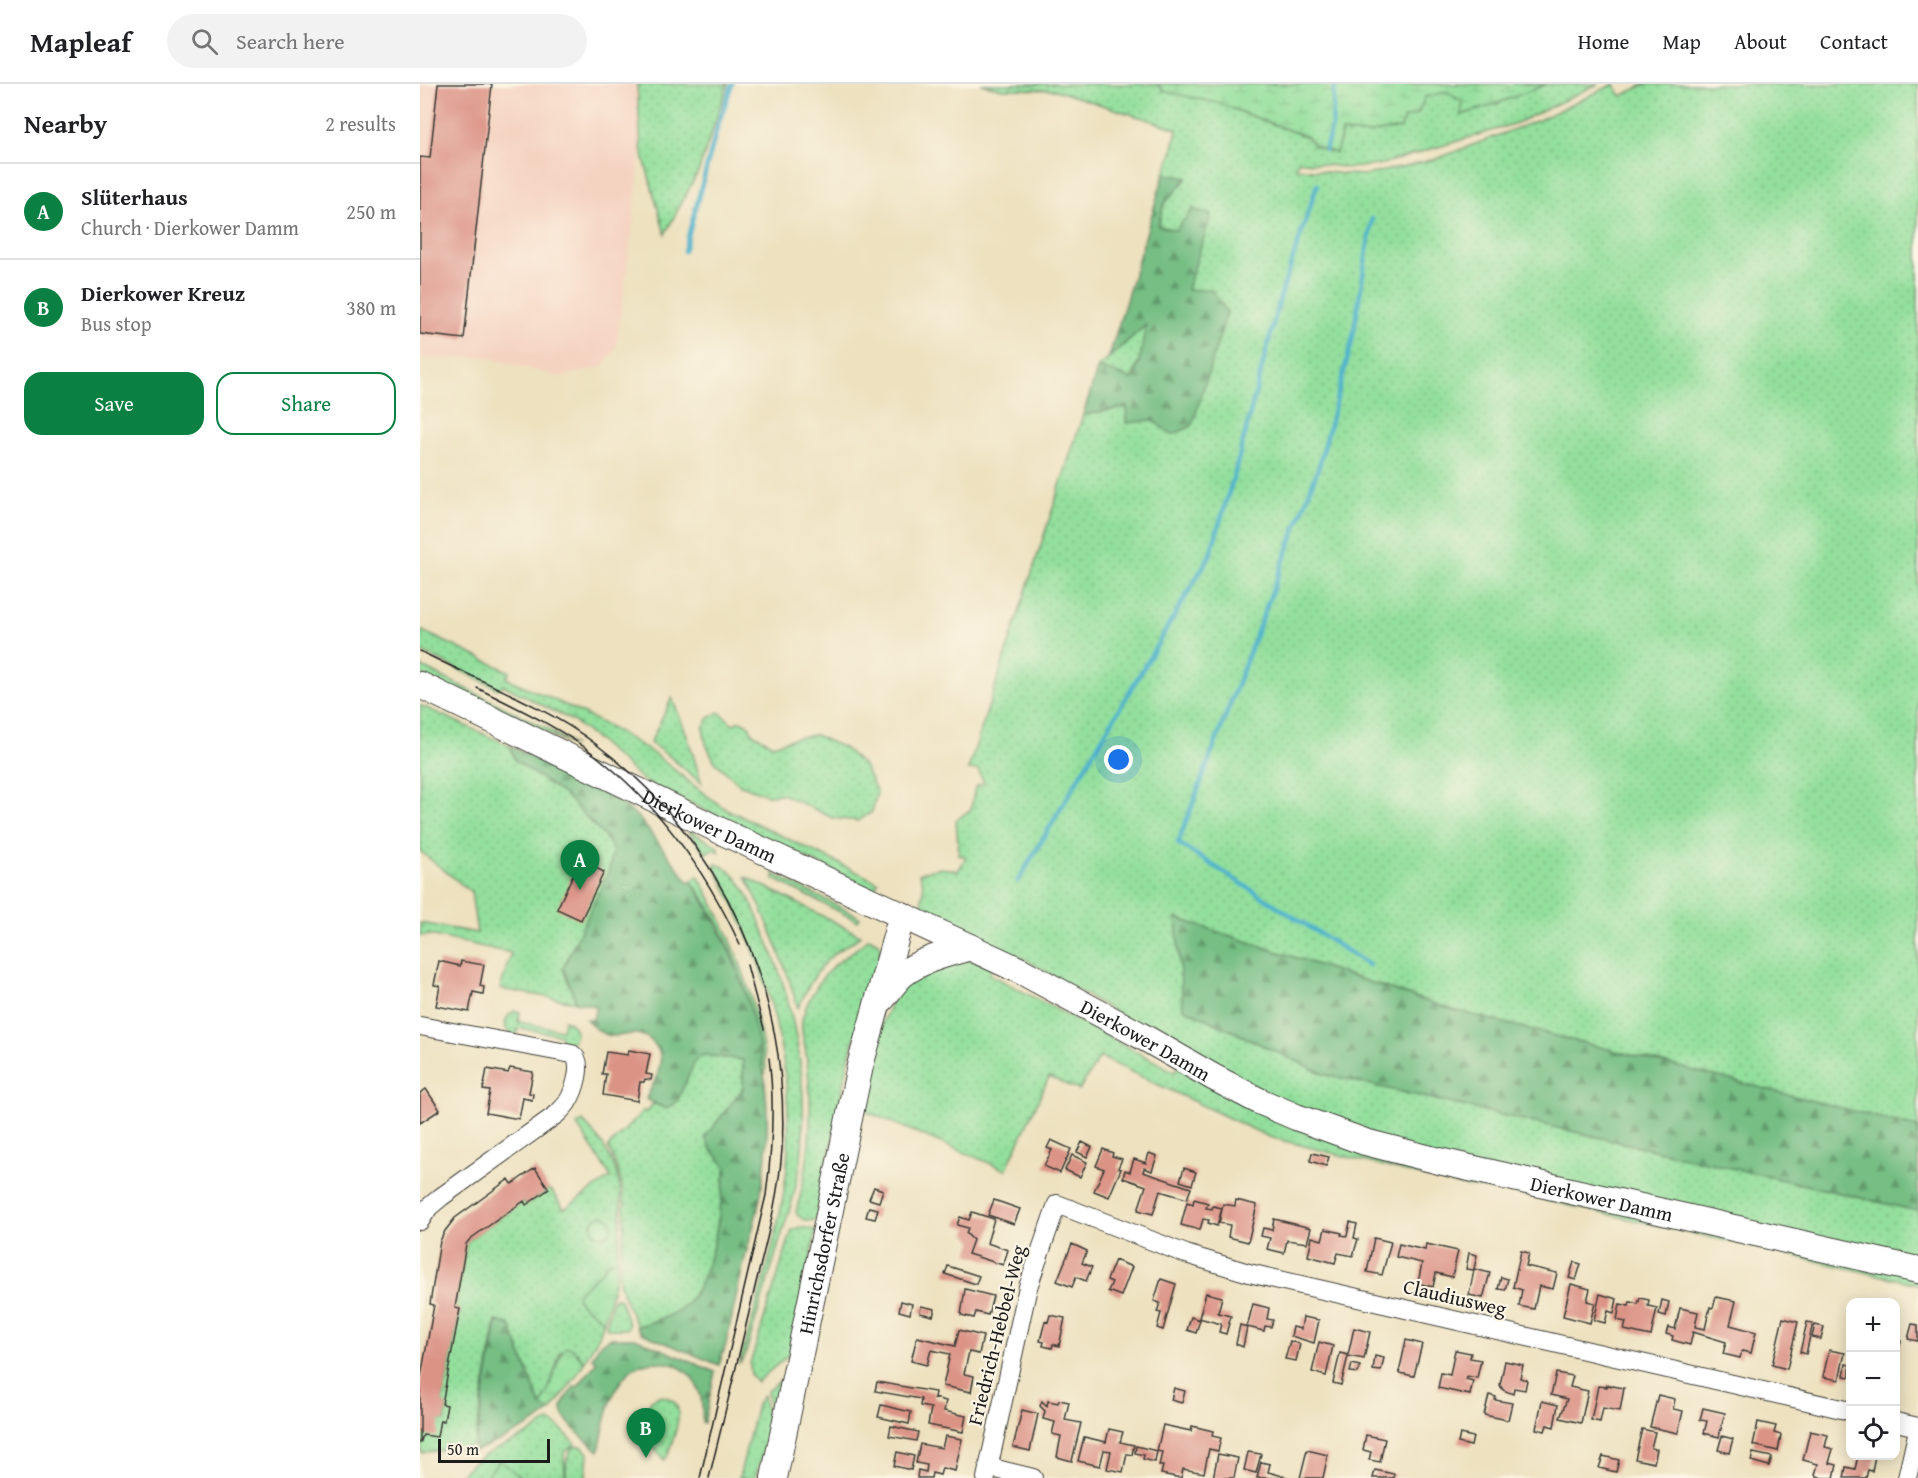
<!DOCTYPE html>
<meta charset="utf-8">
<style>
body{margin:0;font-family:"Gentium Book Plus",serif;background:#f2f2f2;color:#202124}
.controls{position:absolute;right:18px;bottom:18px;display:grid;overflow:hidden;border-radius:12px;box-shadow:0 3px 15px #0003}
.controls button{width:54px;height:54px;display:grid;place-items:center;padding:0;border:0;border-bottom:2px solid #e0e0e0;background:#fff;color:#202124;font:30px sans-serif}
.scale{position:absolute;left:18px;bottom:15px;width:112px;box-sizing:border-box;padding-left:6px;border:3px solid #1c1c1c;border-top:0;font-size:16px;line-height:21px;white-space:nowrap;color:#1c1c1c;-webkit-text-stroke:4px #fcf5e5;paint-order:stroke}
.you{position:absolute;left:699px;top:676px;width:21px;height:21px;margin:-15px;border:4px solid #fff;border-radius:50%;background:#1a73e8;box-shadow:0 0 0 9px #1a73e833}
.badge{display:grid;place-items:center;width:39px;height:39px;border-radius:50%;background:#0b8043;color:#fff;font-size:20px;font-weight:700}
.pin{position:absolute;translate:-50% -50px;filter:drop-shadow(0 2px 3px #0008)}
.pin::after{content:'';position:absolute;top:32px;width:21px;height:18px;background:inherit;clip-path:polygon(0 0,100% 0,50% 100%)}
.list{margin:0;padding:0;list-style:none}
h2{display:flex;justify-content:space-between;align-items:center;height:78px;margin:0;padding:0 24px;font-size:26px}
h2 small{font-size:20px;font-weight:400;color:#757577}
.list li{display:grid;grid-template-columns:39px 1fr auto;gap:18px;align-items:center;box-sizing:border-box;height:96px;padding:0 24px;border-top:2px solid #e0e0e0}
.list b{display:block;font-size:22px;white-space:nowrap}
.list p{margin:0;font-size:20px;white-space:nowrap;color:#757577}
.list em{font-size:20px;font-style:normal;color:#757577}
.actions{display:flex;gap:12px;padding:18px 24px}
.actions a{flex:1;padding:14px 0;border:2px solid #0b8043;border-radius:18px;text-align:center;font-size:21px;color:#0b8043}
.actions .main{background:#0b8043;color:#fff}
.icon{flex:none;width:33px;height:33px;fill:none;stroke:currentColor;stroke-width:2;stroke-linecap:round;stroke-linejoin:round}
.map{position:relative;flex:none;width:1498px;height:1394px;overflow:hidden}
header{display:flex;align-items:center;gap:36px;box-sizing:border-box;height:84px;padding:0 30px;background:#fff;border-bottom:2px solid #e0e0e0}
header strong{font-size:28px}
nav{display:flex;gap:33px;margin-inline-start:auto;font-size:21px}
.search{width:420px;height:54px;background:#f2f2f2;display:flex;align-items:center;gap:15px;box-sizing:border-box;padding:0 21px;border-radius:33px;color:#757577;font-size:22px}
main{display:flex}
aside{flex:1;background:#fff}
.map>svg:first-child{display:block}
</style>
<header>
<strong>Mapleaf</strong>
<div class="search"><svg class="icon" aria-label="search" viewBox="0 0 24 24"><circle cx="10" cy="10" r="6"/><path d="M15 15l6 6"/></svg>Search here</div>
<nav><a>Home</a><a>Map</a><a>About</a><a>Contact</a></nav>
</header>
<main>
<aside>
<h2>Nearby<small>2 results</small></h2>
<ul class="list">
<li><span class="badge">A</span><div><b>Slüterhaus</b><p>Church · Dierkower Damm</p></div><em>250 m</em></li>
<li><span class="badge">B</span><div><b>Dierkower Kreuz</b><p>Bus stop</p></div><em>380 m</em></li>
</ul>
<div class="actions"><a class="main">Save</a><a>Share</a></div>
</aside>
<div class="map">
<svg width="1498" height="1394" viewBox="0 0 1498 1394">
<defs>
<pattern id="grass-dots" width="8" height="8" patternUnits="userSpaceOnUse" patternTransform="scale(1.5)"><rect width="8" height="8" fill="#93df9c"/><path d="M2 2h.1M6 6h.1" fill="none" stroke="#7ebf86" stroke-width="1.8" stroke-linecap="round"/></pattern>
<pattern id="forest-firs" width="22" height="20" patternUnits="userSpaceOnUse" patternTransform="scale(1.5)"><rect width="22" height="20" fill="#76be84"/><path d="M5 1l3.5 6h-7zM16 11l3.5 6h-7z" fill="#609a6b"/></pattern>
<pattern id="wetland-marsh" width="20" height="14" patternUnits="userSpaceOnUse" patternTransform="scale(1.5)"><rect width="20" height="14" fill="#93df9c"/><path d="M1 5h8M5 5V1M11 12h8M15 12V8" fill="none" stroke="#7ebf86"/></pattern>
<pattern id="park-tufts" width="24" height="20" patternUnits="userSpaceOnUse" patternTransform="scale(1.5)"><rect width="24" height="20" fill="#93df9c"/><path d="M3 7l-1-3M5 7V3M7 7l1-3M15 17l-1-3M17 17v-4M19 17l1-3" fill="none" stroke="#7ebf86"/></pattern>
</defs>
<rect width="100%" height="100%" fill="#fcf5e5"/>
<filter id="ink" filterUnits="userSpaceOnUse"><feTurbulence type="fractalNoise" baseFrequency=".0167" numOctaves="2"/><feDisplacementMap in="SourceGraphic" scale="12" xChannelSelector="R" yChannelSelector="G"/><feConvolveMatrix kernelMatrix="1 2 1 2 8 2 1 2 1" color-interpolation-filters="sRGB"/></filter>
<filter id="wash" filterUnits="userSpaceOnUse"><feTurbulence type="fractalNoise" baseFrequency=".008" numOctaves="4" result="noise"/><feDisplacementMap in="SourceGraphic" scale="24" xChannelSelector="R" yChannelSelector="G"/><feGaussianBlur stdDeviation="1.35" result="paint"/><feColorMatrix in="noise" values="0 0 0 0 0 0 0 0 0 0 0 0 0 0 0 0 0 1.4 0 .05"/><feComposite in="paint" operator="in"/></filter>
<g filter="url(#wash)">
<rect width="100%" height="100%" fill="#ede1bf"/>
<!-- built -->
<path fill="#f5d3c1" d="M0,0H217L221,64L212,147L196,263L182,283L140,293L66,273L0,275Z"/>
<!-- grass -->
<path fill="url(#grass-dots)" stroke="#587e5c" stroke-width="1.5" d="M217,0H308L279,86L245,150L221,64Z
M561,0H736L742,4L743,7L798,19L887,53L894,62L916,69L922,48L946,50L998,29L1005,13L1026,7L1043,18L1042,31L1070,22L1127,0H1178L1097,39L959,81L929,84L878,77L876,84L924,90L946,91L1016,75L1121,35L1194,0L1201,12L1226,0H1498V1044L1033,926L757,834L763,924L904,990L1498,1127V1200L1089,1108L1041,1102L849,1053L680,973L659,1006L629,993L586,1086L445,1027L460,964L453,961L480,898L549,875L570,883L571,891L755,988L766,969L604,875L508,829C496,817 505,814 503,800C502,796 500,793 499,790C513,784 523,782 538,787L546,773L539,771L536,736L551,725L555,703L564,699L558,686H548L663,331L708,323L706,339L732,336L766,206L756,146L738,142L744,120L766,94L744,90L752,69L757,45L635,6L582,5Z
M727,240L720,275L712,295L678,283Z
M0,546L90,588L86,594C136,617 186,638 231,668C257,686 279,708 306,725L458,798L454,806L225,698L182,660L153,637L83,601L79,605L0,567Z
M0,582L126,644L154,662L0,590Z
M252,614L267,651L282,700L249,672L230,659Z
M0,621L90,662L95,676L146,712L192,761L193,771L189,787L143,884L156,918L80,905L91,869L10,851L0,852V839L57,849L51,808L0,767Z
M299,628L313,640L320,637L329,641L332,649L353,661L375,654L395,651L424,664L444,682L457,708L452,728L438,737L413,734L362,710L347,711L319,700L295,678L286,660L283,644L289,634Z
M267,745L297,762L299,768L294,765L285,769Z
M296,780C320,786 331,818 340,839C373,911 390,996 381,1075C377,1104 368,1131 359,1159C348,1197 336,1234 325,1272L319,1280C335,1228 350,1177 361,1125C384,1005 352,887 294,782Z
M354,790L434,830L440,834L438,837L354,795Z
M278,792C314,853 337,914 346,984L344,992C338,971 337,949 331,927C320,883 300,833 271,797Z
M326,793L440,851C434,860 422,862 414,870C397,884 387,904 378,924C364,876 349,838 326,793Z
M449,854L460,860V874L431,965L396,1136C387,1137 381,1137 376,1128C388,1086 391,1054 390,1011C389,997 388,983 386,969C384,956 379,942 384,929C387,917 395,906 401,896C414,877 433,870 449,854Z
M94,927L100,928L98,938L142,946L144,936C162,941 159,962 140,960L141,951L98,944L96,952C82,947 82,935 94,927Z
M284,971L323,976V1005L285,1053L291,1065L306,1082C301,1120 293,1207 256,1228C245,1234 230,1238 217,1243C210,1226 199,1208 199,1190C199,1178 202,1165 203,1153C207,1120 203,1092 188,1063L223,1027L227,1028L233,1019L246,1025L257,1017L276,975Z
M163,1037C209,1084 203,1115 197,1176L188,1178L183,1186L158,1209L160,1219L184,1237L180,1250L164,1278L157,1268H140L132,1299L121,1322L90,1241L76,1237L54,1362L1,1369L3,1351L20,1336L25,1337L27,1322L22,1320L40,1226L35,1224L46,1160L50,1155L104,1117L106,1121L128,1106H131L144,1125L191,1093L157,1041Z
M380,1143L396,1146L373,1267L337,1298L331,1291L330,1280L372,1146Z
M197,1214L200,1215L209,1241L207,1245H188L186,1242L193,1215Z
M362,1295L355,1354L340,1394L353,1355L347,1307Z
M343,1311L349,1349L335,1394H319L337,1321Z
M239,1312C272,1314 254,1351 248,1371L244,1376C227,1358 219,1340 231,1316Z
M130,1337L139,1343L156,1360L152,1363L162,1362L168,1369L166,1394H146V1379L152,1362L144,1368L145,1394H38C56,1369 85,1363 110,1349C118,1345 120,1339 130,1337Z"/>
<!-- forest -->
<path fill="url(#forest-firs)" stroke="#496d50" stroke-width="1.5" d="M744,90L767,94L744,120L738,142L756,146L773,125L791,131L767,206L791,205L807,228L772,342L752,351L732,336L706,339L707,323L663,331L678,283L712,295L720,275L726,241L689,273Z
M90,662L199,717L219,734L268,797L273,799C331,890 361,1001 341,1108C338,1128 332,1147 327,1166C319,1197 313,1228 306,1260L299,1281L221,1249L217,1243C230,1238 245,1234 256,1228C293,1207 301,1121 306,1082L291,1065L285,1053L323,1005V976L284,971L276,975L257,1017L246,1025L226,1015C230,1005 239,992 240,980C243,966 231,952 217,950C207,949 197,954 188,951C179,949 172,942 166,935L173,936L176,922L156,918L143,884L189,787L193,766L187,755L146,712L95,676Z
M756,834L1033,926L1493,1042L1498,1044V1127L904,990L763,924Z
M77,1237L90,1241L121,1322L131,1327C107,1345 82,1357 54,1367Z
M190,1254H215L295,1288L284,1339L282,1338C285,1305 272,1279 236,1278C226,1278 214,1282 207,1290C188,1309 185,1341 179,1367C168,1357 136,1335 143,1319C146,1313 151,1308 154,1302L157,1303L177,1278L172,1274L179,1261Z"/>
<!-- wetland -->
<path fill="url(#wetland-marsh)" stroke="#587e5c" stroke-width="1.5" d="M736,0H1127L1070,22L1041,31L1043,18L1026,8L1005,13L998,30L984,34L981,44L946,50L922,48L916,69L894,62L887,53L798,19L742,7V4Z"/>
<!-- park -->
<path fill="url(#park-tufts)" stroke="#587e5c" stroke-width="1.5" d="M172 1142a10 10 0 1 1 20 0a10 10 0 1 1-20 0Z
M197,1176L195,1195L184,1237L160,1219L157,1214L158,1209L183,1186L188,1178Z
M146,1263L153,1264L164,1278L155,1294L131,1327L121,1322C131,1306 137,1270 146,1263Z"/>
<!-- garden -->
<path fill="#93df9c" stroke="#587e5c" stroke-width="1.5" d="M80,1376L101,1394H65Z"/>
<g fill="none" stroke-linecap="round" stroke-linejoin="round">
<!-- stream -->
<path stroke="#4db2cc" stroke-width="4.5" d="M905,66L912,42L914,6L917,0
M264,167L298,41L312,0
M598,797L790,471L815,388L860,214L897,101
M949,881L758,759L899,382L933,253L952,135"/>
</g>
<g id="blocks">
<!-- building -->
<path fill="#db9386" d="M18,0H72L44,255L0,250V73L10,74Z
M160,776L184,788L161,836L137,825Z
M19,877L40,882L41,877L64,881L60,902L64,903L63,910L53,908L49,928L16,922L20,902L14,901Z
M209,966L230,970L226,990L232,991L231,996L225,995L224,998H220L217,1017L183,1011L186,990H182L186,968L208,971Z
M90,984L113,988L109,1009L113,1010L112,1016L103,1014L99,1035L66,1029L70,1007L63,1006L67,985L88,989Z
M6,1005L20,1026L0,1039V1009Z
M631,1056L651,1065L640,1089L624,1082L632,1066L627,1064Z
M662,1058L672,1063L667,1073L657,1068Z
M683,1065L693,1069L692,1072L702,1075L698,1084L701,1085L689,1113L674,1107L684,1085L676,1082Z
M729,1069L737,1072L732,1087L724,1084L723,1088L771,1104L767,1115L740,1107L733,1130L718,1126L726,1102L703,1094L705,1086L710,1088L714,1075L726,1079Z
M892,1069L909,1073L906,1082L890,1077Z
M652,1071L667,1078L660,1093L645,1086Z
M115,1084L129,1105L106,1121L104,1117L50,1155L46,1160L35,1224L40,1225L22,1320L27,1321L24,1337L20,1336L17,1353L3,1351L0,1360V1298L14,1221L10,1220L20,1157L25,1147L35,1134L89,1095L92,1100Z
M764,1084L776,1088L772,1101L760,1097Z
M454,1103L463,1106L459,1118L449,1115Z
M774,1115L788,1119L786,1124L792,1125L793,1122L802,1124L797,1142L788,1139L789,1136L783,1135L780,1146L761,1141L767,1118L773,1120Z
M574,1116L600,1125L594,1140L568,1131Z
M816,1116L837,1121L828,1158L808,1153L810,1141L799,1139L803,1120L815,1122Z
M449,1123L458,1125L455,1135L446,1133Z
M552,1128L574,1135L567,1159L588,1166L583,1181L548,1170L553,1156L546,1149L548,1144L537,1141L540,1133L549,1136Z
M854,1135L891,1144L887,1159L867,1156L864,1169L847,1165L850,1154L841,1152L843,1144L852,1146Z
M930,1138L937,1140L934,1154L938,1155L933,1172L918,1169L915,1179L888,1172L892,1153L902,1156L905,1145L922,1149L921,1151L927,1152Z
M954,1154L971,1158L962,1191L947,1188Z
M652,1160L667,1167L662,1179L672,1183L666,1197L656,1193L652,1203L637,1197Z
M979,1160L1005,1166L1006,1160L1038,1167L1032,1193L1016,1189L1013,1203L998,1199L1002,1179L976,1173Z
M1101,1167L1109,1169L1106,1182L1137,1189L1133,1205L1119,1202L1114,1225L1099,1222L1102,1206L1093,1203Z
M1049,1169L1057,1171L1054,1185L1070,1189L1063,1214L1049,1211L1054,1186L1046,1185Z
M695,1176L712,1183L701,1212L688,1207L692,1198L687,1196Z
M1154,1178L1161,1180L1156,1196L1149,1194Z
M528,1182L559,1192L556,1200L525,1190Z
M1081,1193L1088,1195L1085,1206L1078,1205Z
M741,1195L756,1200L743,1246L737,1244L741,1229L737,1228L740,1219L734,1217Z
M1151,1200L1170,1205L1167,1217L1175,1219L1170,1239L1143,1232Z
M545,1205L573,1212L568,1231L556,1228L554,1234L541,1231Z
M786,1209L802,1213L798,1229L811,1232L806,1250L799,1248L801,1240L779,1234Z
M1180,1210L1197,1215L1194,1229L1188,1227L1185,1239L1174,1236Z
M1296,1213L1316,1217L1310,1241L1336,1248L1331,1269L1322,1267L1320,1274L1303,1270L1306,1258L1273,1248L1270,1261L1252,1256L1253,1252L1246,1250L1248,1243L1255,1245L1260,1224L1278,1228L1275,1243L1285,1245L1290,1223L1293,1224Z
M1220,1214L1229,1216L1228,1222L1237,1224L1231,1252L1204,1246L1206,1238L1197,1236L1200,1220L1209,1222L1210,1218L1218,1220Z
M1242,1216L1249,1218L1246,1232L1239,1230Z
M481,1217L492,1220L490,1230L479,1227Z
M833,1220L849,1224L847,1235L853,1236L851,1243L845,1242L844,1247L827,1243Z
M501,1222L515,1225L513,1232L500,1229Z
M630,1231L645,1234L639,1262L633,1260L632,1264L623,1262L624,1258L620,1257L625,1237L628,1238Z
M771,1233L780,1236L776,1249L767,1246Z
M883,1233L899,1236L894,1259L871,1252L873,1243L881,1245Z
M1363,1234L1378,1238L1367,1285L1352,1281Z
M1387,1238L1393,1239L1386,1270L1380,1268Z
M1492,1240L1498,1241V1257L1488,1255Z
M820,1241L827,1243L823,1263L816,1260Z
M1395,1241L1404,1243L1401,1255L1392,1253Z
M934,1244L950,1248L944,1275L928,1272L921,1301L913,1299L920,1269L928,1271Z
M539,1246L563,1252L559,1270L549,1268L544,1290L554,1292L551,1308L523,1302L530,1270L511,1266L507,1281L491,1277L497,1253L535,1262Z
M1476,1255L1481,1257L1476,1276Z
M986,1256L1002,1260L994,1292L979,1289Z
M870,1257L880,1260L876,1277L865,1275Z
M899,1258L913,1262L906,1292L892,1288Z
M1035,1266L1051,1269L1050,1274L1061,1276L1057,1294L1047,1292L1046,1295L1053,1297L1050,1311L1018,1304L1021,1289L1030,1291Z
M1409,1266L1425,1269L1419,1296L1403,1293Z
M955,1272L964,1274L961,1287L953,1286Z
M1085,1277L1103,1281L1100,1294L1107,1296L1105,1306L1094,1304L1093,1310L1083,1306L1080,1301Z
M932,1280L940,1282L938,1289L930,1288Z
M1426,1280L1430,1281V1293L1424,1292Z
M1136,1289L1153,1292L1150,1303L1168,1307L1161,1339L1140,1334L1147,1315L1131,1311Z
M457,1298L515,1308L514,1314L526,1317L524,1327L546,1332L543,1348L508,1341L511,1324L500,1322L501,1315L455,1307Z
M1187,1301L1204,1304L1200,1327L1183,1324L1180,1338L1171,1336L1178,1302L1187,1303Z
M754,1304L765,1307L762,1319L751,1316Z
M1069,1311L1076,1313L1075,1316L1092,1319L1088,1336L1064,1331Z
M1238,1311L1255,1315L1253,1325L1263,1327L1258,1349L1230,1343Z
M639,1316L649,1318L645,1336L661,1339L652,1377L637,1373L641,1352L632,1350L635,1338L623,1335L625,1327L620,1322L622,1317L627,1322L628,1317L638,1319Z
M1122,1317L1138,1321L1134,1343L1127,1341L1125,1347L1116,1345Z
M461,1321L491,1328L489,1340L458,1333Z
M1283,1324L1305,1329L1299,1353L1284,1349L1287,1337L1280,1336Z
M602,1326L618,1330L610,1367L593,1363Z
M1338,1338L1356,1342L1354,1349L1361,1351L1358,1367L1333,1361Z
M743,1341L771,1347L772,1342L793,1347L792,1352L801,1354L798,1367L789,1365L784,1389L763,1385L761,1394L741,1390L743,1382H739L742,1368L737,1367Z
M471,1342L498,1348L496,1357L469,1352Z
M689,1345L703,1348L700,1358L714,1361L712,1371L707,1370L703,1388L687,1385L691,1367L684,1366L680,1382L658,1377L664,1353L686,1358Z
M1222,1345L1235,1348L1231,1364L1237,1365L1234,1379L1215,1375Z
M1390,1347L1408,1351L1405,1363L1413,1365L1409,1379L1417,1381L1414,1394H1402L1395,1391L1398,1380L1383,1376Z
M1040,1350L1053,1353L1051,1362L1038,1359Z
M946,1351L965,1355L960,1378L949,1376L951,1368L943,1366Z
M525,1352L542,1355L535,1387L522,1384L520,1391L512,1389L511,1394H497L498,1386L506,1388L507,1381L496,1379L500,1360L522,1364Z
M1302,1352L1313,1355L1309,1369L1298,1366Z
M716,1362L737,1367L735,1378L723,1375L724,1371L715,1369Z
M887,1366L908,1371L903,1394H880Z
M477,1368L494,1372L491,1386L474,1382Z
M828,1368L841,1370L836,1389L824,1386Z
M1333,1369L1352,1373L1349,1382L1331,1377Z
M798,1370L818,1374L814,1394H793Z
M1183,1372L1199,1376L1196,1388L1179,1384Z
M1438,1372H1455L1452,1387L1448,1386L1446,1394H1424L1426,1383L1435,1385Z
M841,1378L850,1380L848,1388L870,1394H837Z
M955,1386L974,1390V1394H953Z"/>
</g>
</g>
<g filter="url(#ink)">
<use href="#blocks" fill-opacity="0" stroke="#3b3a34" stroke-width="1.5"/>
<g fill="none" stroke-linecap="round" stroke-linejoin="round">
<!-- street casing -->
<g stroke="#3b3a34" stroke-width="20">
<path id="street" d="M0,942L152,970C165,978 154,1008 147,1019C144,1023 140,1027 137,1030L21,1113L9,1123L0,1137
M1476,1338L1498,1343
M568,1383L613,1394
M566,1394L608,1203L637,1120L766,1170L829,1189L1430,1327
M1487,1394L1498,1346"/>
</g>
<!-- secondary casing -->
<g stroke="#3b3a34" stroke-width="28">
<g id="secondary">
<path id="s1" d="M0,601L303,748L601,887L718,950L793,993L839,1017L876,1033L945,1058L1019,1077L1498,1186"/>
<path d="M461,916C468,908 475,897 483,890C503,875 527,870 550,863"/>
<path id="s2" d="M354,1394L440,982L482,831"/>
</g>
</g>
<!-- street -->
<use href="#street" stroke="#fff" stroke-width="18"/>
<!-- secondary -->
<use href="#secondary" stroke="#fff" stroke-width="26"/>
<!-- tram -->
<path stroke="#1c1c1c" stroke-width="1.5" d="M0,567C59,597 124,621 177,661C302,754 371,911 362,1065C359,1112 346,1158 335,1203C320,1267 305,1330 289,1394
M57,604C97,624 139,643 175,671C240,722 286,787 320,861
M327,881L344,945
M280,1394L346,1111C352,1066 355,1020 349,974"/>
</g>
</g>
<g text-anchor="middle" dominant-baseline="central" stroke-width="4.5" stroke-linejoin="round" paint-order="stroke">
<!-- street labels -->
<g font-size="20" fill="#1c1c1c" stroke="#fcf5e5">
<text stroke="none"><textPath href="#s1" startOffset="322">Dierkower Damm</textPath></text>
<text stroke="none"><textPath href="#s1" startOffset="808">Dierkower Damm</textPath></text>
<text stroke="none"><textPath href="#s1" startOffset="1294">Dierkower Damm</textPath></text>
<text stroke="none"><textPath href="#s2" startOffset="240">Hinrichsdorfer Straße</textPath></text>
<text transform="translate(1035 1213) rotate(13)">Claudiusweg</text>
<text transform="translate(576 1251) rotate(-76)">Friedrich-Hebbel-Weg</text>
</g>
</g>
</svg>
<div class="controls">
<button>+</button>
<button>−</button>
<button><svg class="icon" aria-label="locate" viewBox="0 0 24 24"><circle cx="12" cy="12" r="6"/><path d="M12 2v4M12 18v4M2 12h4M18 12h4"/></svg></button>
</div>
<div class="scale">50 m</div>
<div class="you"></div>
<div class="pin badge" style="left:160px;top:806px">A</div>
<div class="pin badge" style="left:226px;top:1374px">B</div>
</div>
</main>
